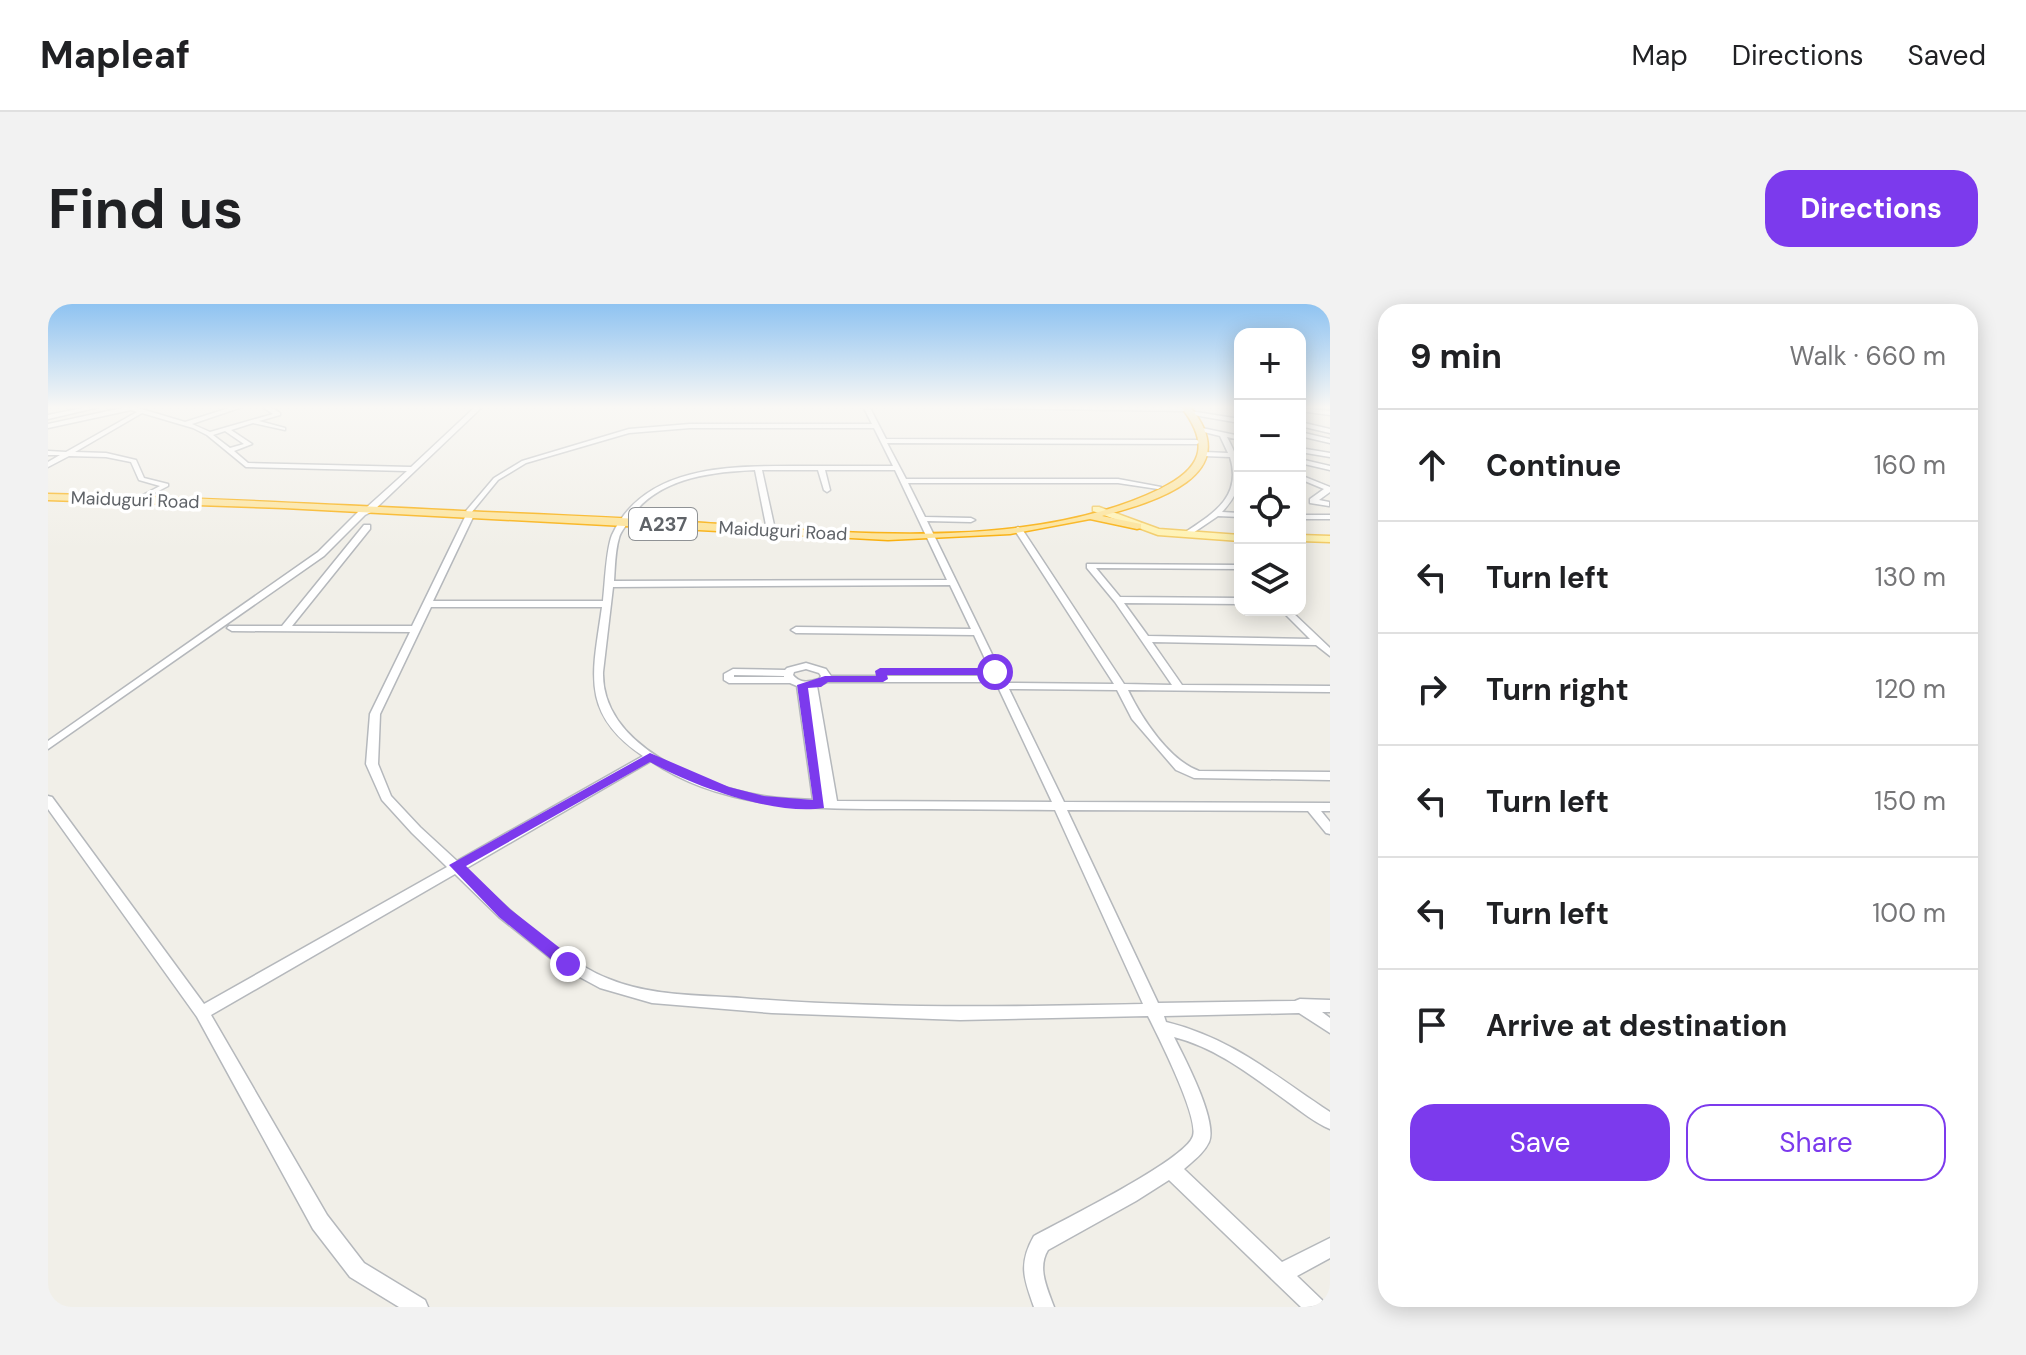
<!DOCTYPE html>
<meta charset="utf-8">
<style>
body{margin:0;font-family:"DM Sans",sans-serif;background:#f2f2f2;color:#202124}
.controls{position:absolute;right:24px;top:24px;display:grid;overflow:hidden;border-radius:16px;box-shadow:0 4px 20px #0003}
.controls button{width:72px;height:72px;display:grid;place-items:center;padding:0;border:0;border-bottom:2px solid #e0e0e0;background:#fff;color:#202124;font:40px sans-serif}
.stop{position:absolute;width:24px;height:24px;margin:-18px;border:6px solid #7c3aed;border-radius:50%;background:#fff}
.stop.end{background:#7c3aed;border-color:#fff;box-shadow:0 2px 8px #0008}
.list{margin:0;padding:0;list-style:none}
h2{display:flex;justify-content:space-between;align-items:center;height:104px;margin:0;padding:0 32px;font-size:34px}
h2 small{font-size:26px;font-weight:400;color:#757577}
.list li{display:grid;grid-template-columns:52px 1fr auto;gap:24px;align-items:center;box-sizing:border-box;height:112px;padding:0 32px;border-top:2px solid #e0e0e0}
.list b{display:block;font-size:30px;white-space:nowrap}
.list em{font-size:26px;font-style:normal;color:#757577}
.actions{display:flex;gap:16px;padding:24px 32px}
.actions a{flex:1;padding:18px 0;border:2px solid #7c3aed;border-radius:24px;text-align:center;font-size:28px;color:#7c3aed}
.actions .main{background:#7c3aed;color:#fff}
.icon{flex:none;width:44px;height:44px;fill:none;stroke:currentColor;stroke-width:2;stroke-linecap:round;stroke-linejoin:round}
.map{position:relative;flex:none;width:1282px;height:1003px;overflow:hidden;border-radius:24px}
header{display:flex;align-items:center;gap:48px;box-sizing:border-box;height:112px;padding:0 40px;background:#fff;border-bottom:2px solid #e0e0e0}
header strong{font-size:38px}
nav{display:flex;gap:44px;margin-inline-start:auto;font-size:28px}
.intro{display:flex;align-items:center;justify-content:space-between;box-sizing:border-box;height:192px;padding:0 48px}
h1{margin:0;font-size:56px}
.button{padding:20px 36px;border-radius:24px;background:#7c3aed;color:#fff;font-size:28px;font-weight:700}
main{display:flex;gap:48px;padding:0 48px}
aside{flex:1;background:#fff;border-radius:24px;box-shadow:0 4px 20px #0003}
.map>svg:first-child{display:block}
</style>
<header>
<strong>Mapleaf</strong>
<nav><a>Map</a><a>Directions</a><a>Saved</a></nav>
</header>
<div class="intro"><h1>Find us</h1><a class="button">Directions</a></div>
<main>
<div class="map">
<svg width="1282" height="1003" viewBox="0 0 1282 1003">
<rect width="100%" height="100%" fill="#f1efe8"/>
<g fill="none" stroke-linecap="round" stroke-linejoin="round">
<!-- minor casing -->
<g stroke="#b5b8bc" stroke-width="3">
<path id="minor" d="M34,104H47L0,115V111Z
M74,104H90L137,118L181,104H191L144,120L162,128L225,110L216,104H224L232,109V111L211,117L237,124V126L205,119L183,126L204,140L186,147L200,159L363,163L426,104H433L325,207L317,211L276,252L0,445V437L270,248L311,207L319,203L359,167L198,163L159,131L145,124L94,109L27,148L58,149L88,156L96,174L120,180V182L99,193H95V191L112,182L91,176L83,158L58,153L21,152L0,163V158L12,151H0V147L18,148L89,108L83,106L0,124V120ZM177,127L196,140L182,144L165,131Z
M816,104H822L838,135L1149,136L1152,138L1149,140L839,139L858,175H1070L1113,183L1110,185L1070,179H860L877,213L923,214L927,216L923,218L879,217L958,379L1066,380L966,225L970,223L974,225L1076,380L1124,381L1067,298L1039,264V260L1192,261V265L1048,264L1072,293L1192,294V300L1076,299L1100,332L1262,335L1233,306H1242L1282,344V352L1268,341L1104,338L1134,381L1282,382V388L1080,386C1094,415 1121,456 1151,467L1282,468V476L1146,474L1128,466L1084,415L1069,386L961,385L1016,498L1282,499V507H1273L1282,518V530L1278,529L1260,507L1019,506L1110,699L1247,697L1252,695L1282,696V708H1274L1282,714V729L1251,709L1116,712L1118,718C1186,735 1225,771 1282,808V825C1267,819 1253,807 1240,798C1204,772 1169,744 1126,733C1136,753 1170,817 1161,838C1156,849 1145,857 1136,865L1234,958L1282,934V954L1249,972L1274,996L1277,1003H1253L1121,876L1088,897L1000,946C989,964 999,984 1006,1003H986C976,975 970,960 986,932C1013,917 1138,856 1145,832C1151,813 1110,732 1100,712L912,716L724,709L604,699L552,684L515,664L451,613L407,570L163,711L279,911L316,959L377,996L380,1003H351L302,973L265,925L149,713L0,505V492L4,493L156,700L399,563L364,529L334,496L318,460L322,410L362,328L184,327L179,324L181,322H234L316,221H322V225L244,322H364L418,211L421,209L418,207L446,174L474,157L581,125L642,120H824ZM642,124H826L845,162C812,162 779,162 747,162C682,162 596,161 564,231C558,246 557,280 555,297H385L426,211L423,209L450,176L478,159L581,129ZM707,166L718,221L722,223L726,221L714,166H770L776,186L779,188L782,186L777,166H847L899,276L566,277C567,264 567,247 571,234C572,229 577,223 580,218C606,174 662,168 707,166ZM902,281L923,325L748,323L743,326L748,329L926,331L945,372H783L778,365L758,359L739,364L737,366L685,365L676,370V376L681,379H742L749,382L765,496C749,495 732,495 715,492C655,482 553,442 555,368L565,283ZM383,303H554C545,368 531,409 595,452L409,557L372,523L343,492L330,460L332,410ZM758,365L771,369L773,372L771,375C762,378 752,380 745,371L746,368ZM686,371L736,372V373H686ZM779,378H948V382L951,385L1004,498L789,497L769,382ZM603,457C677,507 768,505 853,505C904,505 956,506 1007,506L1095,700C961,703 827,705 693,694C650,691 602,692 561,675C512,656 456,601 417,565Z
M936,104H1140L1141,105L1138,107Z
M1252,104L1282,107V111L1252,107Z
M1142,107L1192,115V119L1140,110Z
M1252,118L1282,125V129L1252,122Z
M1154,124L1192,132V136L1179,133C1194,161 1199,181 1174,208L1192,209V213L1170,212L1142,231L1138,229L1139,227C1168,208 1194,191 1182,153L1156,152L1153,150L1156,148L1180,149L1172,132L1152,127Z
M1252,128L1282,135V139L1252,132Z
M1252,144L1282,149V153L1252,148Z
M1252,155L1282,162V166L1252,159Z
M1252,171L1282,183V188L1271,196L1281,198V202L1262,199V195L1276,185L1252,175Z
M1252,211H1282V215H1252Z"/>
</g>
<!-- major casing -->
<g stroke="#f2c960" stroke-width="3">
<path id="major" d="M1045,203H1051L1111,225L1192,231V237L1110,231L1045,207Z
M1252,231L1282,232V238L1252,237Z"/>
</g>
<!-- highway casing -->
<g stroke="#f9ab00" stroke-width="3">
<path id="highway" d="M1134,104H1143C1198,172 1105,198 1054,212L1093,220V224L1089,225L1042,215L962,230L840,236L236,204L0,196V190C145,193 291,201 436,208C510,211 583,214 657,219C797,229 982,248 1112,185C1153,165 1163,142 1134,104Z"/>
</g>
<!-- minor -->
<use href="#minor" fill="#fff" fill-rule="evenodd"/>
<!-- major -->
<use href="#major" fill="#fff2af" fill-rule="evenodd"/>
<!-- highway -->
<use href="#highway" fill="#fde293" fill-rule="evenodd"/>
</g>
<!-- sky -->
<linearGradient id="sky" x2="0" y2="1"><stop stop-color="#8fc3f1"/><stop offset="0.42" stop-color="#f9f8f5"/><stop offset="1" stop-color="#f9f8f5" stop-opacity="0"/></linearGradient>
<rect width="1282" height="245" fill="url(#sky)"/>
<!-- route -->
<path fill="#7c3aed" d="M832,364H947L952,368L947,371H839L840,375L835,378H780L773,383L760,384L776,504C727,512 645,482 602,458L418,562L462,605L526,655V664H514L451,613L401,561L602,449L681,483L716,492L765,496L749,381L777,372H828L827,367Z"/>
<g text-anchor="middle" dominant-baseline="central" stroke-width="7" stroke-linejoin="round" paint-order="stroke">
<!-- far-street labels -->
<g font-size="18" fill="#5f6368" stroke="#fff">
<text transform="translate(87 196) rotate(2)">Maiduguri Road</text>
<text transform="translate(735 227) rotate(3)">Maiduguri Road</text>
</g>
<!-- shield labels -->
<rect fill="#fff" stroke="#8f9295" stroke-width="2" x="581" y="204" width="68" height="32" rx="6"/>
<g font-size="20" font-weight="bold" fill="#5f6368">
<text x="615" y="220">A237</text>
</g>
</g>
</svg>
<div class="controls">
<button>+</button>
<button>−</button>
<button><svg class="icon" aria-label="locate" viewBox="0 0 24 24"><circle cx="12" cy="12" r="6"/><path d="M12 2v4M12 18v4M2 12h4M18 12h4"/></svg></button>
<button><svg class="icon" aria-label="layers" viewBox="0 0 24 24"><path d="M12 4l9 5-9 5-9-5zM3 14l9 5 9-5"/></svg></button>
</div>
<div class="stop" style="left:947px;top:368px"></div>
<div class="stop end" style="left:520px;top:660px"></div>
</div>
<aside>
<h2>9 min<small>Walk · 660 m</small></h2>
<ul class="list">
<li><svg class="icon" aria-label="ahead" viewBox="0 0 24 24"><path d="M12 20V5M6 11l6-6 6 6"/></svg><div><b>Continue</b></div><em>160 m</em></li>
<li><svg class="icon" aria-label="left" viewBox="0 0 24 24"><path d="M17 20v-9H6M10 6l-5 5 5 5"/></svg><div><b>Turn left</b></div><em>130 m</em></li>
<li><svg class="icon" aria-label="right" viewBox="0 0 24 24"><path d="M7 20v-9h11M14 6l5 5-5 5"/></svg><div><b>Turn right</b></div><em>120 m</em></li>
<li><svg class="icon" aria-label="left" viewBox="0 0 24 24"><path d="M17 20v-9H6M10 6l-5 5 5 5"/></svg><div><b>Turn left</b></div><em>150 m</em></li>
<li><svg class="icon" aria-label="left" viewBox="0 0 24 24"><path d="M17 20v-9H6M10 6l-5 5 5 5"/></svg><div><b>Turn left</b></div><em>100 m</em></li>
<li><svg class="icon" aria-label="arrive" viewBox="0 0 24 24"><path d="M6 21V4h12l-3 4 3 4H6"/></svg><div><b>Arrive at destination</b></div></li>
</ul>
<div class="actions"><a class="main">Save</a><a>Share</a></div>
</aside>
</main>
